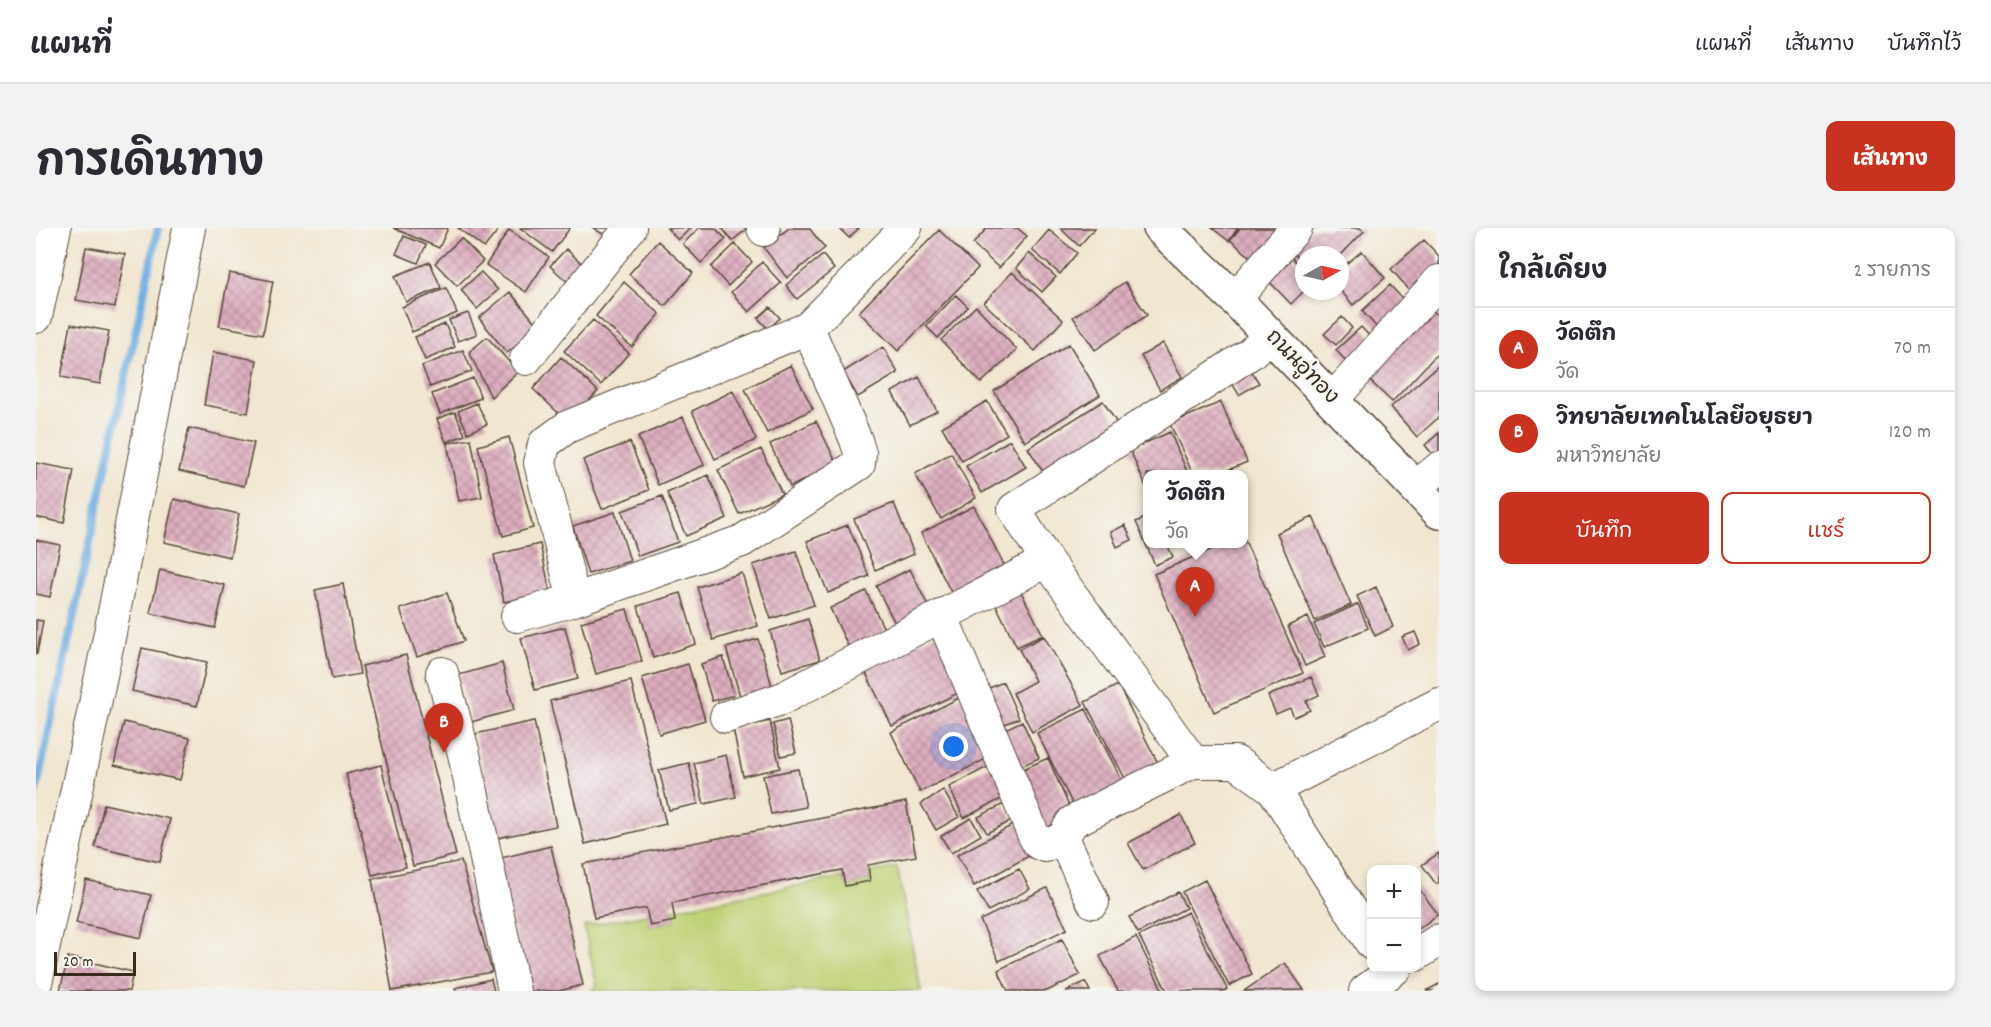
<!DOCTYPE html>
<html lang="th">
<meta charset="utf-8">
<style>
body{margin:0;font-family:Dekko,"Playpen Sans Thai",sans-serif;background:#f2f2f3;color:#2b2b33}
.controls{position:absolute;right:18px;bottom:18px;display:grid;overflow:hidden;border-radius:12px;box-shadow:0 3px 9px #0003}
.controls button{width:54px;height:54px;display:grid;place-items:center;padding:0;border:0;border-bottom:2px solid #e1e1e2;background:#fff;color:#2b2b33;font:30px sans-serif}
.compass{position:absolute;left:1259px;top:18px;width:54px;height:54px;border-radius:50%;background:#fff;box-shadow:0 3px 9px #0003;rotate:82deg}
.scale{position:absolute;left:18px;bottom:15px;width:82px;box-sizing:border-box;padding-left:6px;border:3px solid #3b2a1e;border-top:0;font-size:16px;line-height:21px;white-space:nowrap;color:#3b2a1e;-webkit-text-stroke:4px #f6f6f2;paint-order:stroke}
.you{position:absolute;left:918px;top:519px;width:21px;height:21px;margin:-15px;border:4px solid #fff;border-radius:50%;background:#1a73e8;box-shadow:0 0 0 9px #1a73e833}
.badge{display:grid;place-items:center;width:39px;height:39px;border-radius:50%;background:#c8321e;color:#fff;font-size:20px;font-weight:700}
.pin{position:absolute;translate:-50% -50px;filter:drop-shadow(0 2px 3px #0008)}
.pin::after{content:'';position:absolute;top:32px;width:21px;height:18px;background:inherit;clip-path:polygon(0 0,100% 0,50% 100%)}
.popup{position:absolute;left:1107px;top:242px;width:105px;height:78px;box-sizing:border-box;display:grid;place-content:center;border-radius:12px;background:#fff;filter:drop-shadow(0 2px 4px #0005);font-size:20px;white-space:nowrap;color:#7c7c81}
.popup b{font-size:22px;color:#2b2b33}
.popup::after{content:'';position:absolute;left:50%;top:100%;margin-left:-12px;border:12px solid transparent;border-top-color:#fff}
.list{margin:0;padding:0;list-style:none}
h2{display:flex;justify-content:space-between;align-items:center;height:78px;margin:0;padding:0 24px;font-size:26px}
h2 small{font-size:20px;font-weight:400;color:#7c7c81}
.list li{display:grid;grid-template-columns:39px 1fr auto;gap:18px;align-items:center;box-sizing:border-box;height:84px;padding:0 24px;border-top:2px solid #e1e1e2}
.list b{display:block;font-size:22px;white-space:nowrap}
.list p{margin:0;font-size:20px;white-space:nowrap;color:#7c7c81}
.list em{font-size:20px;font-style:normal;color:#7c7c81}
.actions{display:flex;gap:12px;padding:18px 24px}
.actions a{flex:1;padding:14px 0;border:2px solid #c8321e;border-radius:12px;text-align:center;font-size:21px;color:#c8321e}
.actions .main{background:#c8321e;color:#fff}
.map{position:relative;flex:none;width:1403px;height:763px;overflow:hidden;border-radius:12px}
header{display:flex;align-items:center;gap:36px;box-sizing:border-box;height:84px;padding:0 30px;background:#fff;border-bottom:2px solid #e1e1e2}
header strong{font-size:28px}
nav{display:flex;gap:33px;margin-inline-start:auto;font-size:21px}
.intro{display:flex;align-items:center;justify-content:space-between;box-sizing:border-box;height:144px;padding:0 36px}
h1{margin:0;font-size:42px}
.button{padding:15px 27px;border-radius:12px;background:#c8321e;color:#fff;font-size:21px;font-weight:700}
main{display:flex;gap:36px;padding:0 36px}
aside{flex:1;background:#fff;border-radius:12px;box-shadow:0 3px 9px #0003}
.map>svg:first-child{display:block}
</style>
<header>
<strong>แผนที่</strong>
<nav><a>แผนที่</a><a>เส้นทาง</a><a>บันทึกไว้</a></nav>
</header>
<div class="intro"><h1>การเดินทาง</h1><a class="button">เส้นทาง</a></div>
<main>
<div class="map">
<svg width="1403" height="763" viewBox="0 0 1403 763">
<defs>
<pattern id="building-cross-hatch" width="8" height="8" patternUnits="userSpaceOnUse" patternTransform="scale(1.5)"><rect width="8" height="8" fill="#deaec0"/><path d="M0 0l8 8M0 8l8-8" fill="none" stroke="#b58e9b"/></pattern>
</defs>
<rect width="100%" height="100%" fill="#f6f6f2"/>
<filter id="ink" filterUnits="userSpaceOnUse"><feTurbulence type="fractalNoise" baseFrequency=".0167" numOctaves="2"/><feDisplacementMap in="SourceGraphic" scale="12" xChannelSelector="R" yChannelSelector="G"/><feConvolveMatrix kernelMatrix="1 2 1 2 8 2 1 2 1" color-interpolation-filters="sRGB"/></filter>
<filter id="wash" filterUnits="userSpaceOnUse"><feTurbulence type="fractalNoise" baseFrequency=".008" numOctaves="4" result="noise"/><feDisplacementMap in="SourceGraphic" scale="24" xChannelSelector="R" yChannelSelector="G"/><feGaussianBlur stdDeviation="1.35" result="paint"/><feColorMatrix in="noise" values="0 0 0 0 0 0 0 0 0 0 0 0 0 0 0 0 0 1.4 0 .05"/><feComposite in="paint" operator="in"/></filter>
<g filter="url(#wash)">
<rect width="100%" height="100%" fill="#f1e6cf"/>
<!-- green -->
<path fill="#bfd276" stroke="#7d7e4a" stroke-width="1.5" d="M861,639L885,763H556L561,758L548,698L612,686L614,698L639,693L637,681L807,649L810,658L834,653L833,644Z"/>
<g fill="none" stroke-linecap="round" stroke-linejoin="round">
<!-- stream -->
<path stroke="#6eaee2" stroke-width="8" d="M0,563L122,0"/>
</g>
<g id="blocks">
<!-- building -->
<path fill="url(#building-cross-hatch)" d="M357,0H412L403,20Z
M422,0H464L448,20Z
M484,0H534L516,24Z
M557,0H574L570,8Z
M631,0H655L642,12Z
M663,0H679L690,11L665,35L647,16Z
M686,0H712L696,13Z
M753,0H773L789,20L751,50L728,20Z
M803,0H823L813,10Z
M951,0H981L991,8L963,40L937,16Z
M1024,0H1059L1043,18Z
M1176,0H1202L1193,13Z
M1204,0H1253L1223,36L1194,12Z
M1277,0H1324L1328,3L1305,27H1268V36L1255,23Z
M473,2L513,29L490,64L450,37Z
M903,2L942,40L862,123L823,84Z
M1013,2L1041,25L1024,46L996,22Z
M368,8L390,17L382,35L360,26Z
M425,10L447,33L421,58L399,35Z
M1388,12L1403,28V41L1376,65L1355,41Z
M622,13L657,45L629,78L593,46Z
M699,16L716,34L692,58L675,39Z
M50,19L89,26L79,79L40,72Z
M530,21L551,40L535,57L514,38Z
M1326,23L1349,50L1317,77L1304,62V41Z
M993,25L1020,49L1006,64L980,40Z
M787,27L798,41L761,71L750,57Z
M1253,27L1268,42V63L1255,76L1230,50Z
M394,34L405,60L370,74L359,48Z
M726,34L745,55L713,84L695,64Z
M445,44L462,62L441,81L425,62Z
M976,44L1027,92L999,123L948,75Z
M193,45L237,53L227,106L183,98Z
M588,54L624,86L596,119L560,88Z
M1089,54L1111,87L1059,122L1037,89Z
M1354,57L1374,79L1346,105L1326,83Z
M410,60L421,85L376,104L366,79Z
M474,64L503,99L471,125L443,90Z
M920,67L932,79L902,110L890,98Z
M940,78L981,122L945,155L905,112Z
M734,79L744,90L732,101L722,90Z
M1395,81L1403,88V124L1356,174L1330,149Z
M432,85L441,106L422,113L413,92Z
M1306,89L1316,100L1300,117L1288,106Z
M557,92L593,125L565,157L528,123Z
M35,96L73,103L64,156L25,149Z
M409,96L419,119L389,132L379,109Z
M1325,99L1341,116L1315,139L1300,122Z
M451,109L482,144L455,169L433,124Z
M1127,115L1146,149L1124,162L1105,128Z
M1033,116L1064,167L989,214L958,163Z
M847,119L862,145L822,169L807,144Z
M427,122L436,143L394,159L386,138Z
M177,124L221,132L212,185L168,177Z
M525,129L562,163L533,195L497,161Z
M755,137L777,181L731,205L709,161Z
M1403,137V189L1381,209L1355,179Z
M1214,141L1223,155L1203,167L1195,153Z
M883,149L901,183L874,197L856,164Z
M437,150L445,170L404,186L396,166Z
M697,163L720,212L679,231L656,183Z
M951,173L971,206L926,233L906,199Z
M1067,173L1082,197L1007,244L992,220Z
M1185,174L1211,234L1183,246H1157L1134,196Z
M441,175L451,196L432,205L422,183Z
M419,184L429,207L410,214L401,191Z
M647,189L668,237L622,257L602,209Z
M780,193L801,236L754,259L734,216Z
M153,200L218,215L208,258L143,243Z
M1134,204L1152,246H1111V261L1094,222Z
M1403,205V234L1389,217Z
M473,209L497,300L467,308L442,218Z
M435,211L446,269L423,273L411,215Z
M974,212L990,239L946,265L930,238Z
M594,214L613,262L566,281L547,232Z
M725,221L746,266L703,286L682,242Z
M915,225L940,270L905,291L879,246Z
M0,235L38,242L28,295L0,289Z
M672,247L691,290L650,308L631,265Z
M626,268L642,314L602,328L586,283Z
M138,271L203,286L194,329L128,314Z
M858,275L878,326L839,342L818,291Z
M938,278L973,347L920,374L885,305Z
M579,284L594,333L552,346L537,298Z
M1111,289V316H1131L1137,329L1119,337L1100,294Z
M1277,289L1315,377L1279,393L1241,305Z
M812,297L833,348L792,365L771,313Z
M1089,297L1096,312L1081,319L1075,304Z
M1207,308L1267,445L1178,484L1118,346L1188,316H1207Z
M0,312L24,317L14,369L0,366Z
M504,316L514,363L468,374L458,327Z
M760,323L778,377L735,391L717,337Z
M874,341L894,382L861,399L840,358Z
M124,342L189,357L179,400L114,385Z
M706,345L722,398L677,412L661,359Z
M307,356L324,446L296,451L279,362Z
M982,358L1007,407L981,419L957,371Z
M1340,359L1357,399L1339,408L1321,368Z
M830,363L849,403L813,420L794,380Z
M411,365L428,413L381,429L364,381Z
M645,365L660,416L617,430L602,378Z
M1322,376L1332,400L1288,419L1278,396Z
M591,381L606,433L560,446L545,394Z
M1272,389L1289,429L1269,438L1252,398Z
M772,391L784,432L746,443L734,403Z
M0,392L7,393L1,426H0Z
M529,399L542,451L499,462L485,410Z
M903,404L930,461L856,498L828,441Z
M1379,404L1384,416L1372,422L1366,409Z
M1008,408L1047,477L996,504L977,465L999,453L983,421Z
M722,411L737,461L705,471L690,420Z
M106,420L171,434L161,478L96,463Z
M370,427L420,627L377,638L326,438Z
M687,429L698,467L676,473L665,436Z
M466,435L478,482L435,494L423,447Z
M652,436L669,492L623,506L606,450Z
M1275,449L1283,467L1270,473L1274,482L1258,489L1254,480L1240,486L1232,468Z
M595,453L630,596L549,616L514,473Z
M967,454L983,490L964,498L949,462Z
M1082,457L1126,543L1094,560L1049,474Z
M929,467L958,527L884,564L855,504Z
M1050,481L1092,565L1043,589L1001,505Z
M752,492L760,525L745,528L737,496Z
M498,493L520,598L461,610L439,506Z
M734,493L744,540L707,548L697,501Z
M986,493L1003,530L983,539L967,502Z
M88,494L154,510L144,552L78,537Z
M690,527L700,569L668,576L658,535Z
M1012,530L1038,590L1009,604L983,543Z
M653,535L662,576L633,582L623,542Z
M959,535L975,566L928,590L913,559Z
M345,537L370,639L336,647L310,546Z
M762,541L770,579L735,586L727,548Z
M907,562L923,589L900,602L885,576Z
M870,574L880,628L832,637L834,653L809,658L806,642L636,675L639,693L614,698L610,680L558,690L547,636Z
M68,576L134,591L124,634L59,619Z
M968,576L977,592L951,605L942,589Z
M1145,587L1159,615L1107,642L1092,615Z
M935,590L945,607L915,625L905,608Z
M984,593L1000,624L938,658L921,627Z
M515,618L547,757L523,763H491L461,631Z
M1403,625V654L1400,656L1386,637Z
M425,633L456,744L356,763L336,651Z
M983,641L994,661L952,683L941,663Z
M50,652L115,667L105,710L40,695Z
M1169,652L1216,746L1193,758L1146,664Z
M1380,657L1402,686L1380,703Z
M1011,660L1031,701L963,733L944,692Z
M1142,664L1150,680L1102,705L1093,689Z
M1152,684L1191,761L1188,763H1131L1103,708Z
M1100,709L1127,763H1082L1064,728Z
M1026,711L1044,747L1011,763H972L962,742Z
M32,729L97,744L93,763H24Z
M1249,735L1268,762L1208,763Z
M455,751L458,763H420L419,760Z
M1049,754L1054,763H1030Z
M1403,756V763H1390Z"/>
</g>
</g>
<g filter="url(#ink)">
<use href="#blocks" fill-opacity="0" stroke="#564639" stroke-width="1.5"/>
<g fill="none" stroke-linecap="round" stroke-linejoin="round">
<!-- minor casing -->
<g stroke="#564639" stroke-width="34">
<path id="minor" d="M727,0L728,2
M1199,71L1260,0
M0,89L19,0
M1234,107L1215,125L978,281L1011,333L1157,534H1200L1237,561L1403,476
M490,131L594,0
M1296,172L1403,53
M1380,259L1403,240
M538,372L504,235L508,216L531,199L772,100L870,0
M481,388L538,372L706,313L823,236L824,225L820,212L772,100
M906,389L998,608L1002,615L1009,618L1027,610
M406,445L428,526L478,763
M690,489L745,471L1011,333
M1237,561L1336,716
M1057,674L1027,610L1036,594L1157,534
M1380,727L1403,712
M0,755L73,410L153,0
M1329,763L1360,740"/>
</g>
<!-- major casing -->
<g stroke="#564639" stroke-width="36">
<path id="major" d="M1124,0L1199,71L1403,284"/>
</g>
<!-- minor -->
<use href="#minor" stroke="#fff" stroke-width="32"/>
<!-- major -->
<use href="#major" stroke="#fff" stroke-width="33"/>
</g>
</g>
<g text-anchor="middle" dominant-baseline="central" stroke-width="5" stroke-linejoin="round" paint-order="stroke">
<!-- street labels -->
<g font-size="21" fill="#3b2a1e" stroke="#f6f6f2">
<text transform="translate(1265 140) rotate(46)">ถนนอู่ทอง</text>
</g>
</g>
</svg>
<div class="controls">
<button>+</button>
<button>−</button>
</div>
<svg class="compass" viewBox="-18 -18 36 36"><path d="M0-13l5 13h-10z" fill="#e53935"/><path d="M0 13l5-13h-10z" fill="#7c7c81"/></svg>
<div class="scale">20 m</div>
<div class="you"></div>
<div class="pin badge" style="left:1159px;top:389px">A</div>
<div class="popup"><b>วัดตึก</b>วัด</div>
<div class="pin badge" style="left:408px;top:525px">B</div>
</div>
<aside>
<h2>ใกล้เคียง<small>2 รายการ</small></h2>
<ul class="list">
<li><span class="badge">A</span><div><b>วัดตึก</b><p>วัด</p></div><em>70 m</em></li>
<li><span class="badge">B</span><div><b>วิทยาลัยเทคโนโลยีอยุธยา</b><p>มหาวิทยาลัย</p></div><em>120 m</em></li>
</ul>
<div class="actions"><a class="main">บันทึก</a><a>แชร์</a></div>
</aside>
</main>
